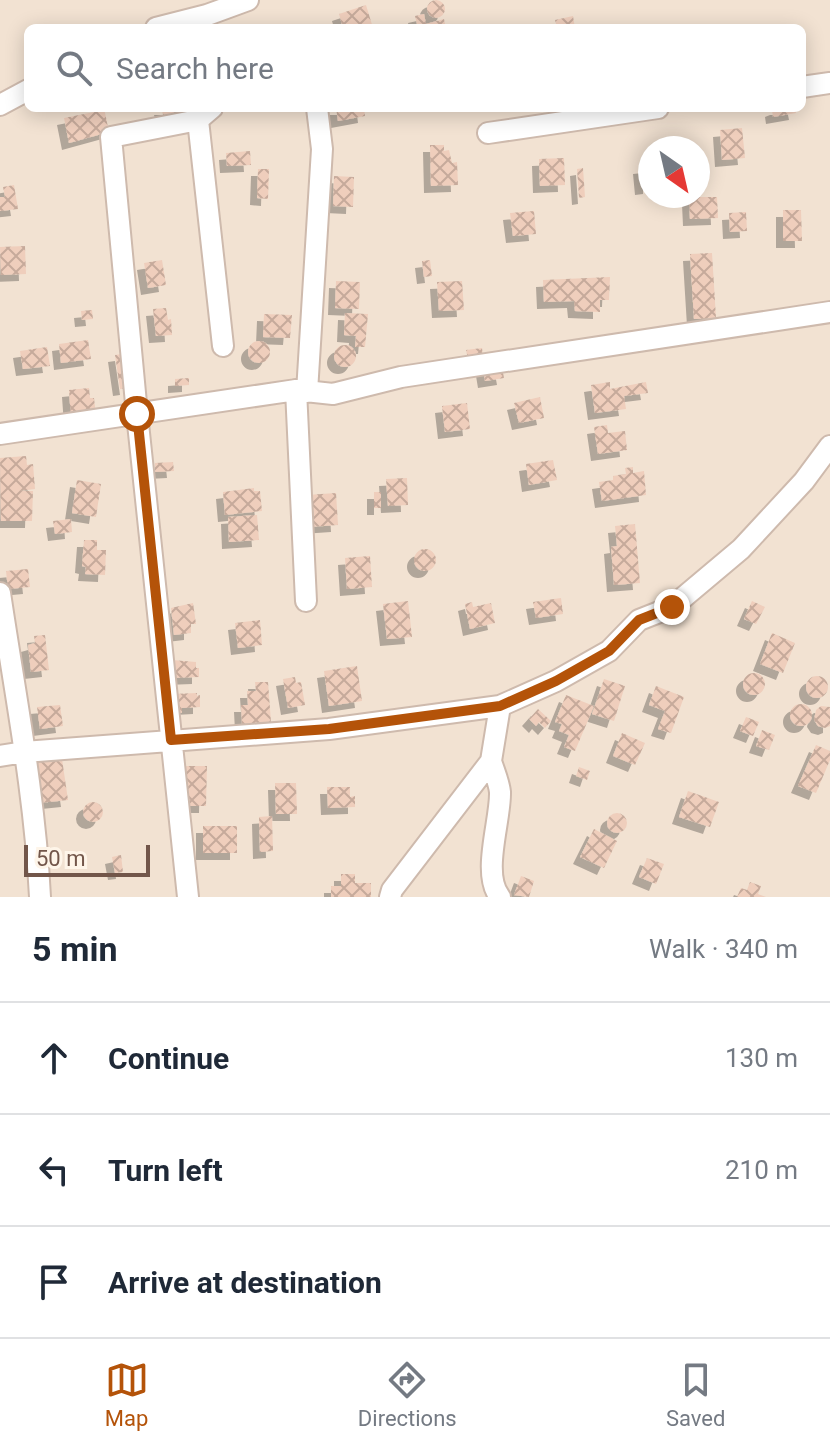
<!DOCTYPE html>
<meta charset="utf-8">
<style>
body{margin:0;font-family:Roboto,sans-serif;background:#f2f2f3;color:#1f2937}
.compass{position:absolute;left:638px;top:136px;width:72px;height:72px;border-radius:50%;background:#fff;box-shadow:0 4px 20px #0003;rotate:146deg}
.scale{position:absolute;left:24px;bottom:20px;width:126px;box-sizing:border-box;padding-left:8px;border:4px solid #72564a;border-top:0;font-size:22px;line-height:28px;white-space:nowrap;color:#72564a;-webkit-text-stroke:6px #fef5e9;paint-order:stroke}
.stop{position:absolute;width:24px;height:24px;margin:-18px;border:6px solid #b45309;border-radius:50%;background:#fff}
.stop.end{background:#b45309;border-color:#fff;box-shadow:0 2px 8px #0008}
.list{margin:0;padding:0;list-style:none}
h2{display:flex;justify-content:space-between;align-items:center;height:104px;margin:0;padding:0 32px;font-size:34px}
h2 small{font-size:26px;font-weight:400;color:#747a83}
.list li{display:grid;grid-template-columns:52px 1fr auto;gap:24px;align-items:center;box-sizing:border-box;height:112px;padding:0 32px;border-top:2px solid #e0e1e3}
.list b{display:block;font-size:30px;white-space:nowrap}
.list em{font-size:26px;font-style:normal;color:#747a83}
.icon{flex:none;width:44px;height:44px;fill:none;stroke:currentColor;stroke-width:2;stroke-linecap:round;stroke-linejoin:round}
.map{position:relative;flex:none;width:830px;height:897px;overflow:hidden}
.search{position:absolute;background:#fff;box-shadow:0 4px 20px #0003;left:24px;right:24px;top:24px;height:88px;display:flex;align-items:center;gap:20px;box-sizing:border-box;padding:0 28px;border-radius:12px;color:#747a83;font-size:30px}
.sheet{height:440px;background:#fff}
nav{display:flex;justify-content:space-around;align-items:center;box-sizing:border-box;height:112px;border-top:2px solid #e0e1e3;background:#fff;font-size:22px;color:#747a83}
nav a{display:grid;justify-items:center;gap:4px}
nav .on{color:#b45309}
.map>svg:first-child{display:block}
</style>
<div class="map">
<svg width="830" height="897" viewBox="0 0 830 897">
<defs>
<pattern id="building-cross-hatch" width="8" height="8" patternUnits="userSpaceOnUse" patternTransform="scale(2)"><rect width="8" height="8" fill="#efcebc"/><path d="M0 0l8 8M0 8l8-8" fill="none" stroke="#c6aa9b"/></pattern>
<filter id="shadow"><feDropShadow dx="-7" dy="7" stdDeviation="0" flood-color="#0004"/></filter>
</defs>
<rect width="100%" height="100%" fill="#fbf0e3"/>
<!-- residential -->
<path fill="#f2e2d2" fill-rule="evenodd" d="M0,0H830V897H0ZM28,28H802V108H28ZM650,148H698V196H650Z"/>
<!-- building -->
<path fill="url(#building-cross-hatch)" filter="url(#shadow)" d="M427 9a9 9 0 1 1 18 0a9 9 0 1 1-18 0Z
M366,5L373,28H343L339,14Z
M424,14L426,24L444,19L446,28H418L415,16Z
M573,16L575,28H557L555,20Z
M93,108H104L109,132L69,143L64,118L94,112Z
M161,108H205L166,123Z
M336,108H364L365,116L338,121Z
M777,108H795L796,113L773,117L772,110Z
M742,128L745,158L722,160L720,130Z
M430,145H444V151L449,150L452,163L457,162L458,185L431,186Z
M250,151L251,165L227,166L226,153Z
M564,158L565,185L540,186L539,159Z
M650,166V187L642,188L640,167Z
M583,168L585,197L579,198L577,169Z
M258,169H269L268,199L257,198Z
M334,176L354,177L353,207L333,206Z
M14,185L18,209L0,211V197H5L3,187Z
M689,197H717L718,218L690,219Z
M783,210H801L802,241H783Z
M534,211L536,234L513,236L510,213Z
M746,212L747,231L730,232L729,213Z
M25,246L26,274L1,275L0,247Z
M712,253L716,318L694,319L690,254Z
M162,260L166,285L148,288L144,263Z
M430,260L432,276L424,277L422,261Z
M610,277L609,300H600V312L575,311L574,301L544,302L543,280Z
M336,281L360,282L359,309L335,308Z
M462,281L464,310L439,311L437,282Z
M166,308L168,320L171,319L172,335L156,336L153,309Z
M92,310L93,319L82,320L81,311Z
M345,313L368,314L365,347H355L356,336L344,335Z
M264,314L292,315L290,338L263,337Z
M88,340L91,359L61,363L59,344Z
M248 352a11 11 0 1 1 22 0a11 11 0 1 1-22 0Z
M334 356a11 11 0 1 1 22 0a11 11 0 1 1-22 0Z
M47,347L50,366L23,369L20,351Z
M482,348L483,356L468,358L466,350Z
M122,354L127,388L120,389L115,355Z
M502,367L504,378L485,381L483,369Z
M189,378V385L175,386V379Z
M610,382V389L646,382L648,393L624,396L626,409L595,413L591,385Z
M89,388L90,398H94L96,415L71,418L69,390Z
M540,397L544,418L519,423L514,403Z
M467,403L470,429L445,432L442,406Z
M607,425L608,433L625,431L627,450L598,454L594,427Z
M26,456L27,465L33,464L35,489L19,491H33L32,521H1L0,458Z
M553,460L557,480L529,485L526,464Z
M173,462L174,471L155,472V463Z
M633,467V473L644,471L646,495L602,501L599,482L613,480V476L626,474L625,468Z
M407,478L408,505L388,506L386,479Z
M77,480L101,484L96,517L72,513Z
M254,488V491H260L262,511L225,515L223,492Z
M374,492H381V508H374Z
M336,493L338,525L309,527L307,495Z
M257,515L259,540L229,542L228,517Z
M71,519L72,532L55,534L53,521Z
M635,524L640,583L614,585L611,547L617,546L615,526Z
M84,540H97V550H106L105,575L85,574L86,567L82,566Z
M414 560a11 11 0 1 1 22 0a11 11 0 1 1-22 0Z
M370,556L372,587L347,589L345,558Z
M28,569L30,587L8,589L6,571Z
M561,598L563,614L536,618L533,602Z
M408,601L412,637L387,639L383,604Z
M752,601L765,607L756,624L744,619Z
M472,602L473,607L491,603L495,623L470,629L465,604Z
M193,603L196,624H191V633L174,635L171,608Z
M260,620L262,645L238,648L235,623Z
M772,633L795,643L783,673L760,664Z
M45,635L49,670L31,672L28,645L35,643L34,636Z
M172,660L196,662V668H199V677L173,678Z
M357,666L362,701L329,706L324,671Z
M743 684a11 11 0 1 1 22 0a11 11 0 1 1-22 0Z
M806 687a11 11 0 1 1 22 0a11 11 0 1 1-22 0Z
M295,677L296,683L301,682L305,705L288,708L283,679Z
M604,679L625,686L614,721L592,714Z
M255,682H268L271,722L242,724L241,705H248L247,691H256Z
M656,686L684,697L671,733L658,729L665,711L649,705Z
M197,693V696L200,695V707L182,708V713H173L172,694Z
M566,695L594,706L575,751L564,747L569,735L559,731L562,724L555,722Z
M790 715a11 11 0 1 1 22 0a11 11 0 1 1-22 0Z
M60,705L63,726L40,729L37,707Z
M821,706L830,707V726L825,728L818,726L814,720L816,710Z
M538,709L551,721L545,728L539,722L536,726L529,719Z
M746,717L759,722L753,736L740,731Z
M762,730L775,735L769,750L756,746Z
M622,733L645,743L635,765L613,756Z
M816,745L830,751V760L816,793L798,786Z
M62,759L68,800L39,803L36,762Z
M186,766H207L206,806H186Z
M579,767L590,771L587,780L576,776Z
M275,783H296L297,814H276Z
M327,787H350V797L355,796V807L328,808Z
M688,791L719,802L710,827L679,817Z
M83 812a10 10 0 1 1 20 0a10 10 0 1 1-20 0Z
M607 823a10 10 0 1 1 20 0a10 10 0 1 1-20 0Z
M272,816L273,851L260,852L259,817Z
M203,826H237V853H203Z
M594,829L617,841L604,868L580,857Z
M121,855L123,872L115,873L112,857Z
M647,858L664,864L656,884L639,877Z
M341,874H355V883H371V897H331V886H341Z
M521,876L534,881L529,897L514,895Z
M750,882L761,886L758,894L766,897H737L741,888L747,890Z"/>
<g fill="none" stroke-linecap="round" stroke-linejoin="round">
<!-- minor casing -->
<g stroke="#cebaad" stroke-width="24">
<path id="minor" d="M156,28L207,15L248,0
M802,87L830,83
M0,105L28,90
M198,120L223,346
M488,133L658,108
M296,390L306,601
M307,392L322,149L317,108
M0,434L296,390L333,394L401,377L830,312
M0,593C15,694 35,795 40,897
M0,756L24,752L329,729L500,706
M491,761C494,771 499,782 500,792C501,820 481,874 500,897
M188,897L137,414L111,137L198,120L212,108
M390,897L392,890L491,761L500,706L556,681L609,651L639,620L672,607L741,549L804,481L830,446"/>
</g>
<!-- minor -->
<use href="#minor" stroke="#fff" stroke-width="20"/>
</g>
<g fill="none" stroke-linecap="round" stroke-linejoin="round">
<!-- route -->
<path stroke="#b45309" stroke-width="10" d="M137,414L171,740L329,729L500,706L556,681L609,651L639,620L672,607"/>
</g>
</svg>
<svg class="compass" viewBox="-18 -18 36 36"><path d="M0-13l5 13h-10z" fill="#e53935"/><path d="M0 13l5-13h-10z" fill="#747a83"/></svg>
<div class="scale">50 m</div>
<div class="stop" style="left:137px;top:414px"></div>
<div class="stop end" style="left:672px;top:607px"></div>
<div class="search"><svg class="icon" aria-label="search" viewBox="0 0 24 24"><circle cx="10" cy="10" r="6"/><path d="M15 15l6 6"/></svg>Search here</div>
</div>
<section class="sheet">
<h2>5 min<small>Walk · 340 m</small></h2>
<ul class="list">
<li><svg class="icon" aria-label="ahead" viewBox="0 0 24 24"><path d="M12 20V5M6 11l6-6 6 6"/></svg><div><b>Continue</b></div><em>130 m</em></li>
<li><svg class="icon" aria-label="left" viewBox="0 0 24 24"><path d="M17 20v-9H6M10 6l-5 5 5 5"/></svg><div><b>Turn left</b></div><em>210 m</em></li>
<li><svg class="icon" aria-label="arrive" viewBox="0 0 24 24"><path d="M6 21V4h12l-3 4 3 4H6"/></svg><div><b>Arrive at destination</b></div></li>
</ul>
</section>
<nav>
<a class="on"><svg class="icon" aria-label="map" viewBox="0 0 24 24"><path d="M3 6l6-2 6 2 6-2v14l-6 2-6-2-6 2zM9 4v14M15 6v14"/></svg>Map</a>
<a><svg class="icon" aria-label="directions" viewBox="0 0 24 24"><path d="M12 3l9 9-9 9-9-9zM9 14v-3h6M13 9l2 2-2 2"/></svg>Directions</a>
<a><svg class="icon" aria-label="saved" viewBox="0 0 24 24"><path d="M7 4h10v16l-5-4-5 4z"/></svg>Saved</a>
</nav>
